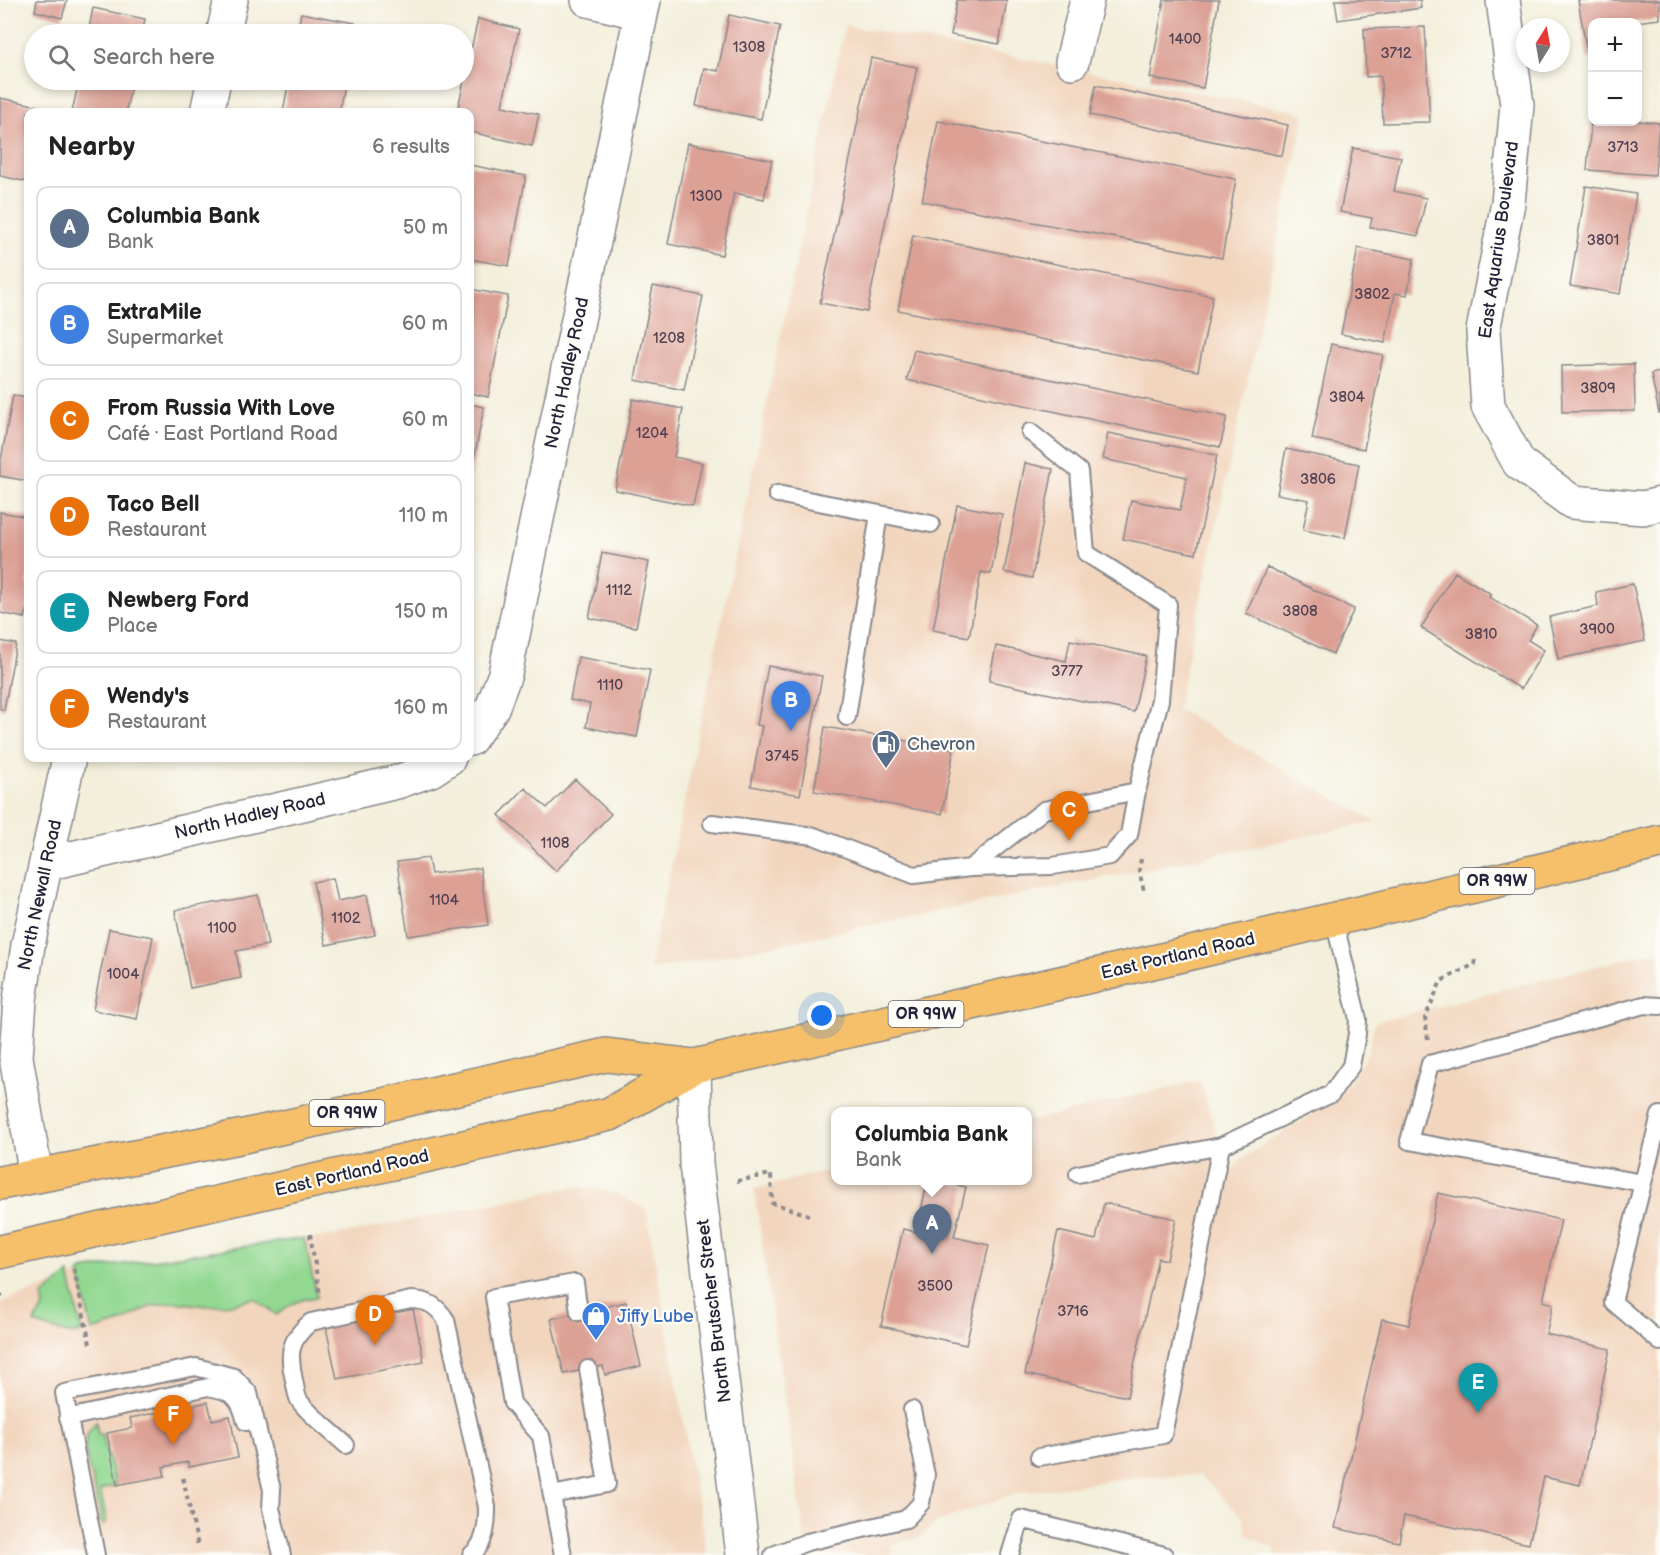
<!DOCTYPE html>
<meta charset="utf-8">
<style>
body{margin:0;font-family:"Balsamiq Sans",sans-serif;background:#f6f6f6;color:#222}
.controls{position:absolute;right:18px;top:18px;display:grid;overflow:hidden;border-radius:12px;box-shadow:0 3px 9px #0003}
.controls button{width:54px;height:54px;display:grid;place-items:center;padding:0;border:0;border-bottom:2px solid #e0e0e0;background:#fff;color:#222;font:30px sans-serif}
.compass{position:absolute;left:1516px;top:18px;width:54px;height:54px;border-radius:50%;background:#fff;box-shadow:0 3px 9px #0003;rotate:11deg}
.you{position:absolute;left:822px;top:1016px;width:21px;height:21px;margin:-15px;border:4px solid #fff;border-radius:50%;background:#1a73e8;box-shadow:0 0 0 9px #1a73e833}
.badge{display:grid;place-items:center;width:39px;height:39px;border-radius:50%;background:#db2777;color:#fff;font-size:20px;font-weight:700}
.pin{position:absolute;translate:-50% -50px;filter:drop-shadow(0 2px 3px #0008)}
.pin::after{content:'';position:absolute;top:32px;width:21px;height:18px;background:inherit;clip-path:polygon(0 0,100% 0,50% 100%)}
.popup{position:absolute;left:831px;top:1107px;width:201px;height:78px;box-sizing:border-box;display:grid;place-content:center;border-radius:12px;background:#fff;filter:drop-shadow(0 2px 4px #0005);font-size:20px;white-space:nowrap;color:#767676}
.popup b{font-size:22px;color:#222}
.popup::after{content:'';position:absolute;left:50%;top:100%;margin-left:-12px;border:12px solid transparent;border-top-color:#fff}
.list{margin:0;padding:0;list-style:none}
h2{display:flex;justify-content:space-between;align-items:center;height:78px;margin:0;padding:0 24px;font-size:26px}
h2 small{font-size:20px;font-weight:400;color:#767676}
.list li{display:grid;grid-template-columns:39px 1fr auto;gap:18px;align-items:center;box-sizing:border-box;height:84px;margin:0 12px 12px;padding:0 12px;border:2px solid #e0e0e0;border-radius:12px}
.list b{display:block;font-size:22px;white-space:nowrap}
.list p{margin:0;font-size:20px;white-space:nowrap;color:#767676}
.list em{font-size:20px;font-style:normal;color:#767676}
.icon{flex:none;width:33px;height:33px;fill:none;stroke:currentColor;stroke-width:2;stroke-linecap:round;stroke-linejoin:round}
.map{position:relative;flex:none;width:1660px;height:1555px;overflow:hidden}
.search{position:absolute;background:#fff;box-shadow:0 3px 9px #0003;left:24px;top:24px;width:450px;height:66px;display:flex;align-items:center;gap:15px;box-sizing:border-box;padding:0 21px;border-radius:33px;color:#767676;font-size:22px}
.panel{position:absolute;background:#fff;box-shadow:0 3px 9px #0003;left:24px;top:108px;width:450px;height:654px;border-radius:12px}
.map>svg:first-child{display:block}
</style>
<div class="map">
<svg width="1660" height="1555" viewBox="0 0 1660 1555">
<rect width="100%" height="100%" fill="#fdfcf7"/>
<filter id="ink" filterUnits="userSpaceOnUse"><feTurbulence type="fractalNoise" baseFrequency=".0167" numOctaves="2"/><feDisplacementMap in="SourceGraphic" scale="12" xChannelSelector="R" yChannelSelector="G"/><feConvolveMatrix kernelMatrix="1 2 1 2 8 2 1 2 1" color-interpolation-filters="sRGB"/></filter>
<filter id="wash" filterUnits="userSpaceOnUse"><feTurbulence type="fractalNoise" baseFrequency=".008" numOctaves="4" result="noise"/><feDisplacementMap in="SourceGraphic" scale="24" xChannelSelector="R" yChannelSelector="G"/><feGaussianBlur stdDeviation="1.35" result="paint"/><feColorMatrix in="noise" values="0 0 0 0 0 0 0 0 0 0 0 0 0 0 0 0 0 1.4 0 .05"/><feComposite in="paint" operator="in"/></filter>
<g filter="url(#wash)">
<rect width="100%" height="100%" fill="#f3efdb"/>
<!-- built -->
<path fill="#f2d5bd" d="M845,25L1305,113L1177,709L1376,822L649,971Z
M1660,950V1555H1275L1276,1550L1247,1535L1243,1517L1199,1475L1134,1477L1015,1494L937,1522L919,1537L890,1545L892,1555H807L754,1189L836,1169V1180H1028V1122L1200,1080L1229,1173L1242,1158L1328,1105L1350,1082L1368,1052L1375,1022Z
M578,1186L618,1194L646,1209L707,1555H0V1303L97,1268L343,1234Z"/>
<!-- green -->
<path fill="#92d891" stroke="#5a7d66" stroke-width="1.5" d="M304,1238L317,1297C300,1299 289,1304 277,1315L254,1298L233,1304L206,1306L176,1302L151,1306L121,1322L92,1331L79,1273L82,1270Z
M69,1274L82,1332L68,1334L34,1323L44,1306L42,1296Z
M96,1422L98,1435L102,1434L116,1486L100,1490L107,1521L103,1525L85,1450C85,1438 88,1431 96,1422Z"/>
<g id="blocks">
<!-- building -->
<path fill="#dca095" d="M37,0H67L62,18L35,11Z
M957,0H1007L999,44L951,35Z
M1164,0H1219L1203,88L1150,78Z
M1335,0H1420L1421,8L1338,20Z
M1578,0H1660V19L1635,22H1592V58L1588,59Z
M93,8L145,19L142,34H88Z
M301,13L355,23L353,34H297Z
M729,15L780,26L761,119L696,106L704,68L718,71Z
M478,19L519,29L502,106L539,114L532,146L470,132V112H457Z
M1425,27L1430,122L1383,123L1381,76L1366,77L1364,29Z
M871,58L917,67L867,312L820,303Z
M79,80H132L126,112H72Z
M289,80H345L339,112H283Z
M1096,85L1288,125L1282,156L1090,115Z
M0,98L54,109L53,112H28V182L0,176Z
M938,121L1236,179L1222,258L922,201Z
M1638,121L1659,123L1655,175L1587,170L1591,122Z
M688,143L772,160L764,199L734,193L722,255L668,244Z
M1353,148L1401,157L1394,191L1426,198L1418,236L1370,227L1372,218L1340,212Z
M470,165L526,176L509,266L470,259Z
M1586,186L1636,194L1620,294L1570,286Z
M913,235L1213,296L1198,371L898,310Z
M1358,248L1414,259L1407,295L1395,293L1385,343L1341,334Z
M653,286L703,296L684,390L635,380Z
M470,289L508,296L488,397L470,393Z
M1331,344L1383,355L1364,449L1312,439Z
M914,350L1227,417L1220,447L907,380Z
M1634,364L1635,411L1562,412L1561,366Z
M1660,372V413H1659L1651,374Z
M27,390H28V481L0,476V465L13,395L26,398Z
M633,399L683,409L674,457L702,463L693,506L615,490Z
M470,404L484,407L471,476L470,475Z
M1108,433L1217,455L1196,554L1123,539L1131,500L1180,510L1187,477L1103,459Z
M1286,449L1359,464L1345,538L1303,530L1309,500L1277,494Z
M1025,463L1053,469L1032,578L1004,572Z
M957,505L1002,514L991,574L981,572L969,637L933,630Z
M0,512L28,517V603L25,618L0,613Z
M602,553L649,562L636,627L589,618Z
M1267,567L1354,609L1333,654L1246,613Z
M1455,572L1491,594L1489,597L1537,625L1528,640L1544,650L1521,689L1421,628Z
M1633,584L1645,641L1558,659L1549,617L1598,606L1596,592Z
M1070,640L1146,656L1134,712L989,681L996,646L1066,661Z
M0,641L16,644L4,710L0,709Z
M578,657L650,670L637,737L586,727L590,704L570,700Z
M768,666L822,676L800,795L751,786L762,726L757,725Z
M825,727L954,749L942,814L814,791Z
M575,779L611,814L556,871L499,815L525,788L547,808Z
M428,858L431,874L480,868L488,925L408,936L397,862Z
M333,878L338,901L367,895L375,935L326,945L313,882Z
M258,895L268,945L236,951L241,978L190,988L175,910Z
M109,929L153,937L137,1019L93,1010Z
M928,1180H937L966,1187L954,1237L989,1245L966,1345L881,1326L903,1229L916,1232Z
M1438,1193L1561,1220L1543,1301L1553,1304L1546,1334L1610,1349L1580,1485L1544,1477L1529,1544L1404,1516L1399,1542L1335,1528L1382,1319L1409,1325Z
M1104,1203L1176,1219L1167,1260L1158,1258L1127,1397L1025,1374L1058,1231L1096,1240Z
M626,1302L641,1366L605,1375L603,1366L564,1374L551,1319Z
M413,1309L424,1362L337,1379L326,1327Z
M208,1402L212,1420L230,1416L238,1457L189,1467L188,1462L163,1467L165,1476L117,1485L107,1433L132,1428L130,1418Z"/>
</g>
</g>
<g filter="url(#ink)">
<use href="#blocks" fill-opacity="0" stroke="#8a888b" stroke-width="1.5"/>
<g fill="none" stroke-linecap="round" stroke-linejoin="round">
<!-- service casing -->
<g stroke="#8a888b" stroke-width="20">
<path id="service" d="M777,494L931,524
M847,717L879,514
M712,823L814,836L914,875L970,868L1044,810L1137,791L1160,700L1168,605L1086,553L1079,471L1030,432
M970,868L1053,866L1110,856L1129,835L1137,791
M1660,1115L1613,1302L1660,1342
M1078,1174L1221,1146
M1643,1183L1409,1141L1430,1064L1644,1005L1660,1006
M68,1418L208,1387C233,1391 240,1397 246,1422
M346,1445C331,1431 313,1418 301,1403C297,1399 296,1391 295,1385C289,1357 286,1342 311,1322L411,1300C428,1300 437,1306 446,1320L487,1507C487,1524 486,1544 471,1555
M1039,1457L1163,1435L1221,1146L1331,1094L1351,1066L1357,1034L1358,1019L1334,920
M552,1495L607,1484L588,1369
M96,1555L64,1393L196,1367L234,1377L249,1393L272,1490L271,1508L282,1555
M563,1555L541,1436L512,1403L494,1297L575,1283L579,1312
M773,1555L807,1542L906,1519L921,1503L926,1475L912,1410
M1010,1555L1021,1519L1164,1555"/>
</g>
<!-- minor casing -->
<g stroke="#8a888b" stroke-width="36">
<path id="minor" d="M588,0L641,13
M1503,0L1517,105L1508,203L1483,331L1488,406L1519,463L1572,502L1643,508L1660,504
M223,34L231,0
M1072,62L1087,0
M207,112L214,80
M470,739L492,708L505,674L644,0
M46,864L397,782L431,770L449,758
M36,1176L16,1057L20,1000L28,945L69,758"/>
</g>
<!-- tertiary casing -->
<g stroke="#8a888b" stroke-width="36">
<path id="tertiary" d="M694,1066L696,1164L743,1555"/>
</g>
<!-- trunk casing -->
<g stroke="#8a888b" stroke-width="36">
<path id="trunk" d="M0,1183L244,1136L606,1055L694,1066
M0,1252L610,1114L694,1066L1157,961L1660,842"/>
</g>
<!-- path -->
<path stroke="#8a888b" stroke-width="4" stroke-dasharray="4.5 4.5" stroke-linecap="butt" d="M1141,859L1139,871L1144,891
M1428,1039L1425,1018L1441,981L1475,964L1474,957
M737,1181L771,1174L772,1203L809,1215
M310,1234L320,1295
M74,1269L90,1344
M0,1296L3,1295
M183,1478L198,1546"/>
<!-- service -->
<use href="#service" stroke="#fff" stroke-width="16"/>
<!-- minor -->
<use href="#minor" stroke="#fff" stroke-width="33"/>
<!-- tertiary -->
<use href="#tertiary" stroke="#fff" stroke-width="33"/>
<!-- trunk -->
<use href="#trunk" stroke="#f6c06b" stroke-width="33"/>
</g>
</g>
<!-- icons -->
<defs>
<g id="fuel-pin" transform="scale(1.5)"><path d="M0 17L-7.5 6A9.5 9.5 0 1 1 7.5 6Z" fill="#5c6f8a" stroke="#fdfcf7"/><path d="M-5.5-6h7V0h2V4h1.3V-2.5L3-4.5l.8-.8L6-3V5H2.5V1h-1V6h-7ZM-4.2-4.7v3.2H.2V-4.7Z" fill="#fff"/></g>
<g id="shop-pin" transform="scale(1.5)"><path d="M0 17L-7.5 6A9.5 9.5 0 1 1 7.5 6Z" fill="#3f7fe0" stroke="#fdfcf7"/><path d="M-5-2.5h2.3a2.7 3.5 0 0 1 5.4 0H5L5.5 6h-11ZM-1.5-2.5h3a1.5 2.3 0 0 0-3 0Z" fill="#fff"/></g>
</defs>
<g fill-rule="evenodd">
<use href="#fuel-pin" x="886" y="744"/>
<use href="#shop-pin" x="596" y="1316"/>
</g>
<g text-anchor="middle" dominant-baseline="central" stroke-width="4.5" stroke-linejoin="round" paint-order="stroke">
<!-- number labels -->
<g font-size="15" fill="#504252">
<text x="1185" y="39">1400</text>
<text x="749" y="47">1308</text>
<text x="1396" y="53">3712</text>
<text x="1623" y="147">3713</text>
<text x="706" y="196">1300</text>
<text x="1603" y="240">3801</text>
<text x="1372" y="294">3802</text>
<text x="669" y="338">1208</text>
<text x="1598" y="388">3809</text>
<text x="1347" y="397">3804</text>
<text x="652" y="433">1204</text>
<text x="1318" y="479">3806</text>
<text x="619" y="590">1112</text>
<text x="1300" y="611">3808</text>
<text x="1597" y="629">3900</text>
<text x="1481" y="634">3810</text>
<text x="1067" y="671">3777</text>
<text x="610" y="685">1110</text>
<text x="782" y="756">3745</text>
<text x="555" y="843">1108</text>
<text x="444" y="900">1104</text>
<text x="346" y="918">1102</text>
<text x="222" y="928">1100</text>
<text x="123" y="974">1004</text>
<text x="935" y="1286">3500</text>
<text x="1073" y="1311">3716</text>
</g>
<!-- shield labels -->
<g fill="#fdfcf7" stroke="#646373" stroke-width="1.5">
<rect x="1459.5" y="868" width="75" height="26" rx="4.5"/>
<rect x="888.5" y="1001" width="75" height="26" rx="4.5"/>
<rect x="309.5" y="1100" width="75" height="26" rx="4.5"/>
</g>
<g font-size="16" font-weight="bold" fill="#22223b">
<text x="1497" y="881">OR 99W</text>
<text x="926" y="1014">OR 99W</text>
<text x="347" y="1113">OR 99W</text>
</g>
<!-- street labels -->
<g font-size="18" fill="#22223b" stroke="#fdfcf7">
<text transform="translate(1499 240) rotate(-82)">East Aquarius Boulevard</text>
<text transform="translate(567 373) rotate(-78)">North Hadley Road</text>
<text transform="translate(250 816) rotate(-13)">North Hadley Road</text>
<text transform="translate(40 895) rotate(-78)">North Newall Road</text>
<text transform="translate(1178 956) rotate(-13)">East Portland Road</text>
<text transform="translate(352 1173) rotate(-13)">East Portland Road</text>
<text transform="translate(714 1311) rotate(-97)">North Brutscher Street</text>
</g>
<!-- service labels -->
<g font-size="18" fill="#4e5e75" stroke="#fdfcf7" text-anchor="start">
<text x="907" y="744">Chevron</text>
</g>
<!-- shop labels -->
<g font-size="18" fill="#366cbe" stroke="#fdfcf7" text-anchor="start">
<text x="617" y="1316">Jiffy Lube</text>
</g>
</g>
</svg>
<div class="controls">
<button>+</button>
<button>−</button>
</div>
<svg class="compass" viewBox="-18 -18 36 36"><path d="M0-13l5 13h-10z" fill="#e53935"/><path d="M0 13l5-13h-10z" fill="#767676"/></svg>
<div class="you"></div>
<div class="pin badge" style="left:932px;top:1254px;background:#5c6f8a">A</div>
<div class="popup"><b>Columbia Bank</b>Bank</div>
<div class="pin badge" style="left:791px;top:731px;background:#3f7fe0">B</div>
<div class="pin badge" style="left:1069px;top:841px;background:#e8710a">C</div>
<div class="pin badge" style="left:375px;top:1345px;background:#e8710a">D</div>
<div class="pin badge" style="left:1478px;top:1413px;background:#0f9aa8">E</div>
<div class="pin badge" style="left:173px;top:1445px;background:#e8710a">F</div>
<div class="search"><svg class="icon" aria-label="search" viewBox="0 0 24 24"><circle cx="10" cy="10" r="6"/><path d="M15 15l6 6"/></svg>Search here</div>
<section class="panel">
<h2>Nearby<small>6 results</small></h2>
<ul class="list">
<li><span class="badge" style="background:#5c6f8a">A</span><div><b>Columbia Bank</b><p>Bank</p></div><em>50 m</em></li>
<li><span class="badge" style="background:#3f7fe0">B</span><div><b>ExtraMile</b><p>Supermarket</p></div><em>60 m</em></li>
<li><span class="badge" style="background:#e8710a">C</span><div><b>From Russia With Love</b><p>Café · East Portland Road</p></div><em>60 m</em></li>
<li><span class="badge" style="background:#e8710a">D</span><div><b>Taco Bell</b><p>Restaurant</p></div><em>110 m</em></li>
<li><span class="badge" style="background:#0f9aa8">E</span><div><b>Newberg Ford</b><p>Place</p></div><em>150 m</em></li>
<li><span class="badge" style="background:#e8710a">F</span><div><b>Wendy's</b><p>Restaurant</p></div><em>160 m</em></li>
</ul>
</section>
</div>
